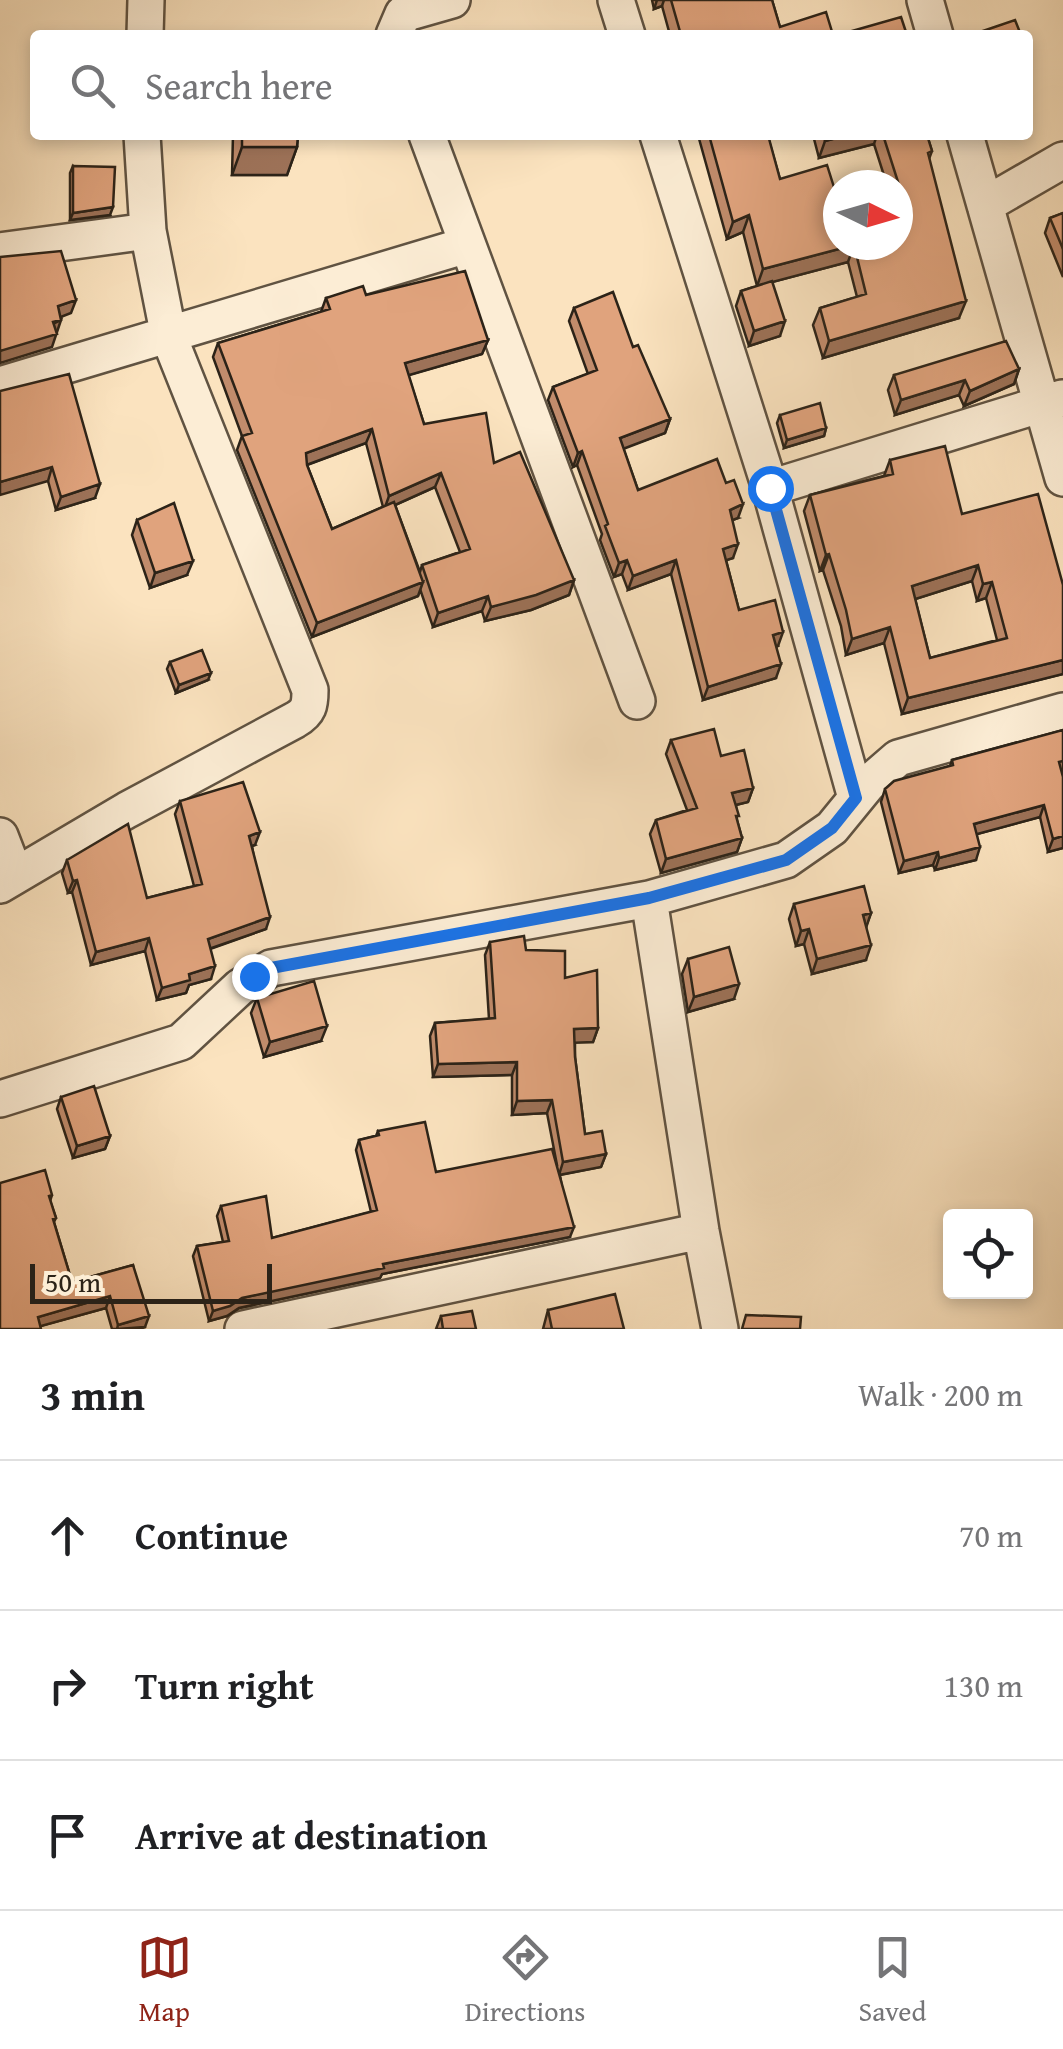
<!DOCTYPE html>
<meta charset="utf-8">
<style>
body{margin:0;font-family:"Gentium Book Plus",serif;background:#f6f6f6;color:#202124}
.controls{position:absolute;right:30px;bottom:30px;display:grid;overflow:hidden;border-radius:10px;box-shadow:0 5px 15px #0003}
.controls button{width:90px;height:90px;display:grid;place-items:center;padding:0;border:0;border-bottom:2px solid #e0e0e0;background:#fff;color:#202124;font:50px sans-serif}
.compass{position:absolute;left:823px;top:170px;width:90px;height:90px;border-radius:50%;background:#fff;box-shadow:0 5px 15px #0003;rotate:95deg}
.scale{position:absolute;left:30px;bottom:25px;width:242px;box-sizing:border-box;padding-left:10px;border:5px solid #2c2318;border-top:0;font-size:28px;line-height:35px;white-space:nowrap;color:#2c2318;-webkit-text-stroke:8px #fcedd5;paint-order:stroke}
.stop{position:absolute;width:30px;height:30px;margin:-22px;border:8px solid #1a73e8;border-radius:50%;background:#fff}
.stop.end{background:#1a73e8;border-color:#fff;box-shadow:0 2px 10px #0008}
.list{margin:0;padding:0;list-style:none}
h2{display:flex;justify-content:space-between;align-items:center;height:130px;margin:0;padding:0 40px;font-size:42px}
h2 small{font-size:32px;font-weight:400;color:#757577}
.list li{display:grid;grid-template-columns:65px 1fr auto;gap:30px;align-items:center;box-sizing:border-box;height:150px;padding:0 40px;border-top:2px solid #e0e0e0}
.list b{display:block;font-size:38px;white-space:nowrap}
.list em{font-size:32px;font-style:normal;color:#757577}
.icon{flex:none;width:55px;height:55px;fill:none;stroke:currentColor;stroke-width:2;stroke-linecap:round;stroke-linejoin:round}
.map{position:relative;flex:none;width:1063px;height:1329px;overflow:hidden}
.search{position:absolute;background:#fff;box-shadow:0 5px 15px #0003;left:30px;right:30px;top:30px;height:110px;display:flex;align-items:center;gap:25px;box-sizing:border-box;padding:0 35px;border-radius:10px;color:#757577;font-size:38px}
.sheet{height:580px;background:#fff}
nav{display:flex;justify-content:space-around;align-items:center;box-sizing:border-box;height:140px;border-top:2px solid #e0e0e0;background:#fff;font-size:28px;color:#757577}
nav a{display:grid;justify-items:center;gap:5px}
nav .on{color:#8f2418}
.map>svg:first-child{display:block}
</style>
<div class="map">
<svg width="1063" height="1329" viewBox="0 0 1063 1329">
<rect width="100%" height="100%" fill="#fbe3bf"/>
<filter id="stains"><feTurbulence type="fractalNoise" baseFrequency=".002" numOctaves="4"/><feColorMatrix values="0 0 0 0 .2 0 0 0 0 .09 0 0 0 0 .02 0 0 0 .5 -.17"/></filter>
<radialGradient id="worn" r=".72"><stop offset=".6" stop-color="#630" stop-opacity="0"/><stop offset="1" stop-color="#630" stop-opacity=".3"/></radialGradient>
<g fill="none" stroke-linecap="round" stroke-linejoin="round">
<!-- minor casing -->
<g stroke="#605342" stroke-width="40">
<path id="minor" d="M616,0L627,35
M925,0L935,35
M145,35L146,0
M394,35L403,14L452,0
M427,135L637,701
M658,135L770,488L856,798
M965,135L1063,478
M985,205L1063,160
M0,251L148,231
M0,385L467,245
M770,488L1062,398
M0,836L15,875
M0,885L127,810L295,720C309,712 310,705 310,690L169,337L148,231L142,135
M0,1099L181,1042L240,987L271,968L649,899
M243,1329L701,1231
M720,1329L701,1231L649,899L786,860L832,828L868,784L898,758L1063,711"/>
</g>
<!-- minor -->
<use href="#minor" stroke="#fcedd5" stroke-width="35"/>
</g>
<!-- wall -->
<path fill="#c18c6c" stroke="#2c2318" stroke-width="2.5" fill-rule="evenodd" d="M652,0H772L780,27L833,35H670L662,6L654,9Z
M233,135H298L297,147L287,175H232Z
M698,135H777L768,137L780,179L838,200L898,185H887L874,144L819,158L813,135H927L932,151L929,159L959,318L823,358L813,325L820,308L857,297L848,262L772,282L780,336L749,346L736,306L741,291L757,286L743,232L727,239Z
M73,166L110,215L70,220V173Z
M1063,213V277L1045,233L1050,218Z
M366,295L488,340L482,354L408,375L424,424L494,463L574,580L569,595L531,610L485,621L482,611L433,627L420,589L418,596L312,637L237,450L242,436L213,357L218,343L321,312L326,298ZM366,443L383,507L332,529L307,465ZM435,487L460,552L422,565L420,572L395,505Z
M574,308L633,347L670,419L665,433L623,448L638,490L738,518L732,520L733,558L726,560L739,610L778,646L776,647V678L703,700L671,574L628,590L622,574L614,577L600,540L602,534L577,465L573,467L548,400L553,387L588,374L569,321Z
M1019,369L1014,384L964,406L959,395L895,415L888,390L894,375Z
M0,391L95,498L56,510L48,481Z
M780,415L826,428L824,436L784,448L777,423Z
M890,460L962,514L1063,585V674L902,714L884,643L846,655L841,626L823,570L820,571L804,511L810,495L884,476ZM972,581L977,601L986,598L997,640L930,658L915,599Z
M137,520L187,575L150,588L132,535Z
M170,662L208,680L176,693L167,669Z
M1063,730V848L1048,852L1040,817L977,834L976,860L935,870L933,865L899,873L881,802L885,789L950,766L952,760Z
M671,740L721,756L753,788L748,802L736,805L737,820L742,838L737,852L661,873L650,834L656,820L687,810L666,754Z
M180,801L255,845L252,846L266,929L210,949L211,979L189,985L186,993L157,1000L145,951L91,965L72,892L68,893L62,873L67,860L147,898L194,886L175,814Z
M794,904L871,913L866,926V960L812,974L804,944L796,946L789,919Z
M490,942L526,950L565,978L598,1028L593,1042H575V1057L585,1134L606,1154L601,1167L560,1175L570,1237L382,1274L380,1278L239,1308L227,1316L209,1321L193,1256L197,1246L223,1242L217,1216L221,1206L272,1238L371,1212L356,1150L359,1140L376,1136L378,1131L436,1172L557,1165L547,1113L512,1115V1075L433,1077L430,1036L435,1023L489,1019L485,955Z
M688,959L734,999L688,1012L682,974Z
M257,998L321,1041L264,1057L251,1013Z
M61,1097L110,1136L105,1149L73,1158L57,1109Z
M52,1195L50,1201L56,1218L54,1222L72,1282L133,1265L145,1327L140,1329H112L106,1308L40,1326L0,1329Z
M548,1310L624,1329H543Z
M441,1316L476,1329H436Z"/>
<!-- shaded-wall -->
<path fill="#9d7258" stroke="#2c2318" stroke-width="2.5" d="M657,0H664L662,6L654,9Z
M848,135H877L874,144L819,158L825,141Z
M242,147H297L287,175H232Z
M113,207L110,215L70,220L73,213Z
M749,215L743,232L727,239L733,222Z
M854,245L848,262L757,286L763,269Z
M76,300L71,313L53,320L58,306Z
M966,301L959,318L823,358L829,341Z
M61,320L52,347L0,363V351Z
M785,321L780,336L749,346L754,331Z
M488,340L482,354L399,378L405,363Z
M1019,369L1014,384L964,406L970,391Z
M965,380L959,395L895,415L901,400Z
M670,419L665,433L615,452L620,438Z
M826,428L824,436L784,448L787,440Z
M372,429L366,443L301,467L306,453Z
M582,451L577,465L573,467L578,453Z
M52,467L48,481L0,495V482Z
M441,473L435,487L384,510L389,496Z
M100,484L95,498L56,510L61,497Z
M743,504L738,518L725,523L730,510Z
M738,544L733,558L718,563L723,549Z
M829,554L823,570L820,571L826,555Z
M627,560L622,574L614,577L619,563Z
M676,560L671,574L628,590L633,576Z
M193,561L187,575L150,588L155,573Z
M978,565L972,581L906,602L912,586Z
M574,580L569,595L531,610L485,621L491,607Z
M423,582L418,596L312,637L317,623Z
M992,582L986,598L977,601L983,584Z
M488,596L482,611L433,627L438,613Z
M890,627L884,643L846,655L852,639Z
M783,632L778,646L768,649L773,635Z
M1063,660V674L902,714L908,698Z
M781,664L776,678L703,700L708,687Z
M211,673L208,680L176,693L179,685Z
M753,788L748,802L727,807L732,793Z
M1044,805L1040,817L970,836L974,824Z
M260,832L255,845L244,848L249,836Z
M1063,836V848L1048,852L1053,839Z
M742,838L737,852L661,873L666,859Z
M980,847L976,860L935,870L939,858Z
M938,852L933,865L899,873L904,861Z
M77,880L72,892L68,893L73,881Z
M871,913L866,928L863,915Z
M270,917L266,929L203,951L208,939Z
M809,929L804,944L796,946L801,931Z
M149,938L145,951L91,965L96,952Z
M871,945L866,960L812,974L817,959Z
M215,966L211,979L189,985L186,993L157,1000L162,988L189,974Z
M739,984L734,999L688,1012L694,997Z
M327,1026L321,1041L264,1057L270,1042Z
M598,1028L593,1042L569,1043L574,1029Z
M517,1062L512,1075L433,1077L438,1064Z
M552,1100L547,1113L512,1115L517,1101Z
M110,1136L105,1149L73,1158L77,1146Z
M606,1154L601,1167L559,1175L563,1162Z
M574,1227L570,1237L382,1274L380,1278L239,1308L227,1316L209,1321L213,1311L242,1298L383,1264Z
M110,1296L106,1308L34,1328L38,1317Z
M149,1316L145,1327L117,1329L118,1325Z"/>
<!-- building -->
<path fill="#e0a37d" stroke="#2c2318" stroke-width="2.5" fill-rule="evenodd" d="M671,0H772L780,27L826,12L833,35H681Z
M901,17L907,35H838Z
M1015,20L1021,35H980V32Z
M242,135H298L297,147H242Z
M709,135H768L780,179L827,165L838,200V245H898V185H899L883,135H927L932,151L928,153L966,301L829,341L820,308L866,294L854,245L763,269L749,215L733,222Z
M824,135H848L825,141Z
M73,166L115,167L113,207L73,213Z
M1063,213V249L1050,218Z
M61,251L76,300L58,306L61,320L53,322L57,334L0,351V257Z
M465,271L488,340L405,363L424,424L486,413L494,463L520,452L574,580L536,595L491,607L488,596L438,613L422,565L470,549L441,473L389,496L372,429L306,453L307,465L332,529L394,502L423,582L317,623L242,436L252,433L218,343L330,309L326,298L363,286L366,295Z
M772,281L785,321L754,331L741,291Z
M613,292L633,347L638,345L670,419L620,438L638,490L717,459L726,483L734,480L743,504L730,510L738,544L723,549L739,610L775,600L783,632L773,635L781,664L708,687L676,560L633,576L627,560L619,563L605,526L608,524L582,451L578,453L553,387L597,370L574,308Z
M1006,341L1019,369L970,391L965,380L901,400L894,375Z
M69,374L100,484L61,497L52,467L0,482V391Z
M820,403L826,428L787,440L780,415Z
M945,446L962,514L1038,494L1063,585V660L908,698L890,627L852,639L846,610L829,554L826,555L810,495L893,474L890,460ZM978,565L983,584L992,582L1007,638L930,658L912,586Z
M174,503L193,561L155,573L137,520Z
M202,650L211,673L179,685L170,662Z
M714,729L721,756L744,750L753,788L732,793L739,816H736L742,838L666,859L656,820L697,808L671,740Z
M1063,730V761L1059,762L1063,777V836L1053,839L1044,805L974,824L980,847L939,858L938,852L904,861L885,789L894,781L953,765L952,760Z
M243,782L260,832L249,836L270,917L208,939L215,966L189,974L190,980L162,988L149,938L96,952L77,880L73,881L67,860L128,824L147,898L202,884L180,801Z
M864,886L871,913L863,915L871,945L817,959L809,929L801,931L794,904Z
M524,936L526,950L565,951V978L597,970L598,1028L574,1029L575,1057L585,1134L602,1131L606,1154L563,1162L552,1100L517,1101V1062L438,1064L435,1023L495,1018L490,942Z
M729,947L739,984L694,997L688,959Z
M314,981L327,1026L270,1042L257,998Z
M94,1086L110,1136L77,1146L61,1097Z
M425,1122L436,1172L552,1149L574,1227L383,1264L384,1268L242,1298L230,1306L213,1311L197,1246L229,1241L221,1206L266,1196L272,1238L377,1210L359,1140L379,1135L378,1131Z
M45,1170L52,1195L49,1196L56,1218L53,1219L72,1282L133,1265L149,1316L118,1325L110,1296L38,1317L41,1329H0V1183Z
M615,1294L624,1329H552L548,1310Z
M472,1311L476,1329H443L441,1316Z
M746,1315L801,1317L800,1329H742Z"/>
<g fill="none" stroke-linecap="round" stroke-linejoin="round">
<!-- route -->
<path stroke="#1a73e8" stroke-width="12" d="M254,976L271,968L649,898L786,860L832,828L856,798L770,488"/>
</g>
<rect width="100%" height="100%" filter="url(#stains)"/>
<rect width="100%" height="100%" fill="url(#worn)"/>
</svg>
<div class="controls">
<button><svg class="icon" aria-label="locate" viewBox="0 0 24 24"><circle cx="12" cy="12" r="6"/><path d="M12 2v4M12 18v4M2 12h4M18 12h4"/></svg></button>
</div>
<svg class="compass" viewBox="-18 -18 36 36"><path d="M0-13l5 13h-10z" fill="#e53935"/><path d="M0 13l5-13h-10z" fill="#757577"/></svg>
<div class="scale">50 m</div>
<div class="stop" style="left:770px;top:488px"></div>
<div class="stop end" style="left:254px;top:976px"></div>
<div class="search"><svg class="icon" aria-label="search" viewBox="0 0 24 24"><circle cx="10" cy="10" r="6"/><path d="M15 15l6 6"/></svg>Search here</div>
</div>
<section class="sheet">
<h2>3 min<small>Walk · 200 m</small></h2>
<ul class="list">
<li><svg class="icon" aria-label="ahead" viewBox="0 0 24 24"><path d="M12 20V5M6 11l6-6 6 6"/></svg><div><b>Continue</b></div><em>70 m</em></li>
<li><svg class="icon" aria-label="right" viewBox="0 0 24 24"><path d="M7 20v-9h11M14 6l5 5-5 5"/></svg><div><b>Turn right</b></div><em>130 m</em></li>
<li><svg class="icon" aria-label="arrive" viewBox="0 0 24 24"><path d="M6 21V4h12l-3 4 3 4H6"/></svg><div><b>Arrive at destination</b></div></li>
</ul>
</section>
<nav>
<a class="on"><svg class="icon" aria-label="map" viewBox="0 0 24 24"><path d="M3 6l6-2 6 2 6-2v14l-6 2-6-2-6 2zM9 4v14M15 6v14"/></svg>Map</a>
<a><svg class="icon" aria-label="directions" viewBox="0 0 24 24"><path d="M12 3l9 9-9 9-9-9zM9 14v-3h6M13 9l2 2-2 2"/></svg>Directions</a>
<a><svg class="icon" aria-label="saved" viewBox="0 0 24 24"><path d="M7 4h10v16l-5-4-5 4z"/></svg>Saved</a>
</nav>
